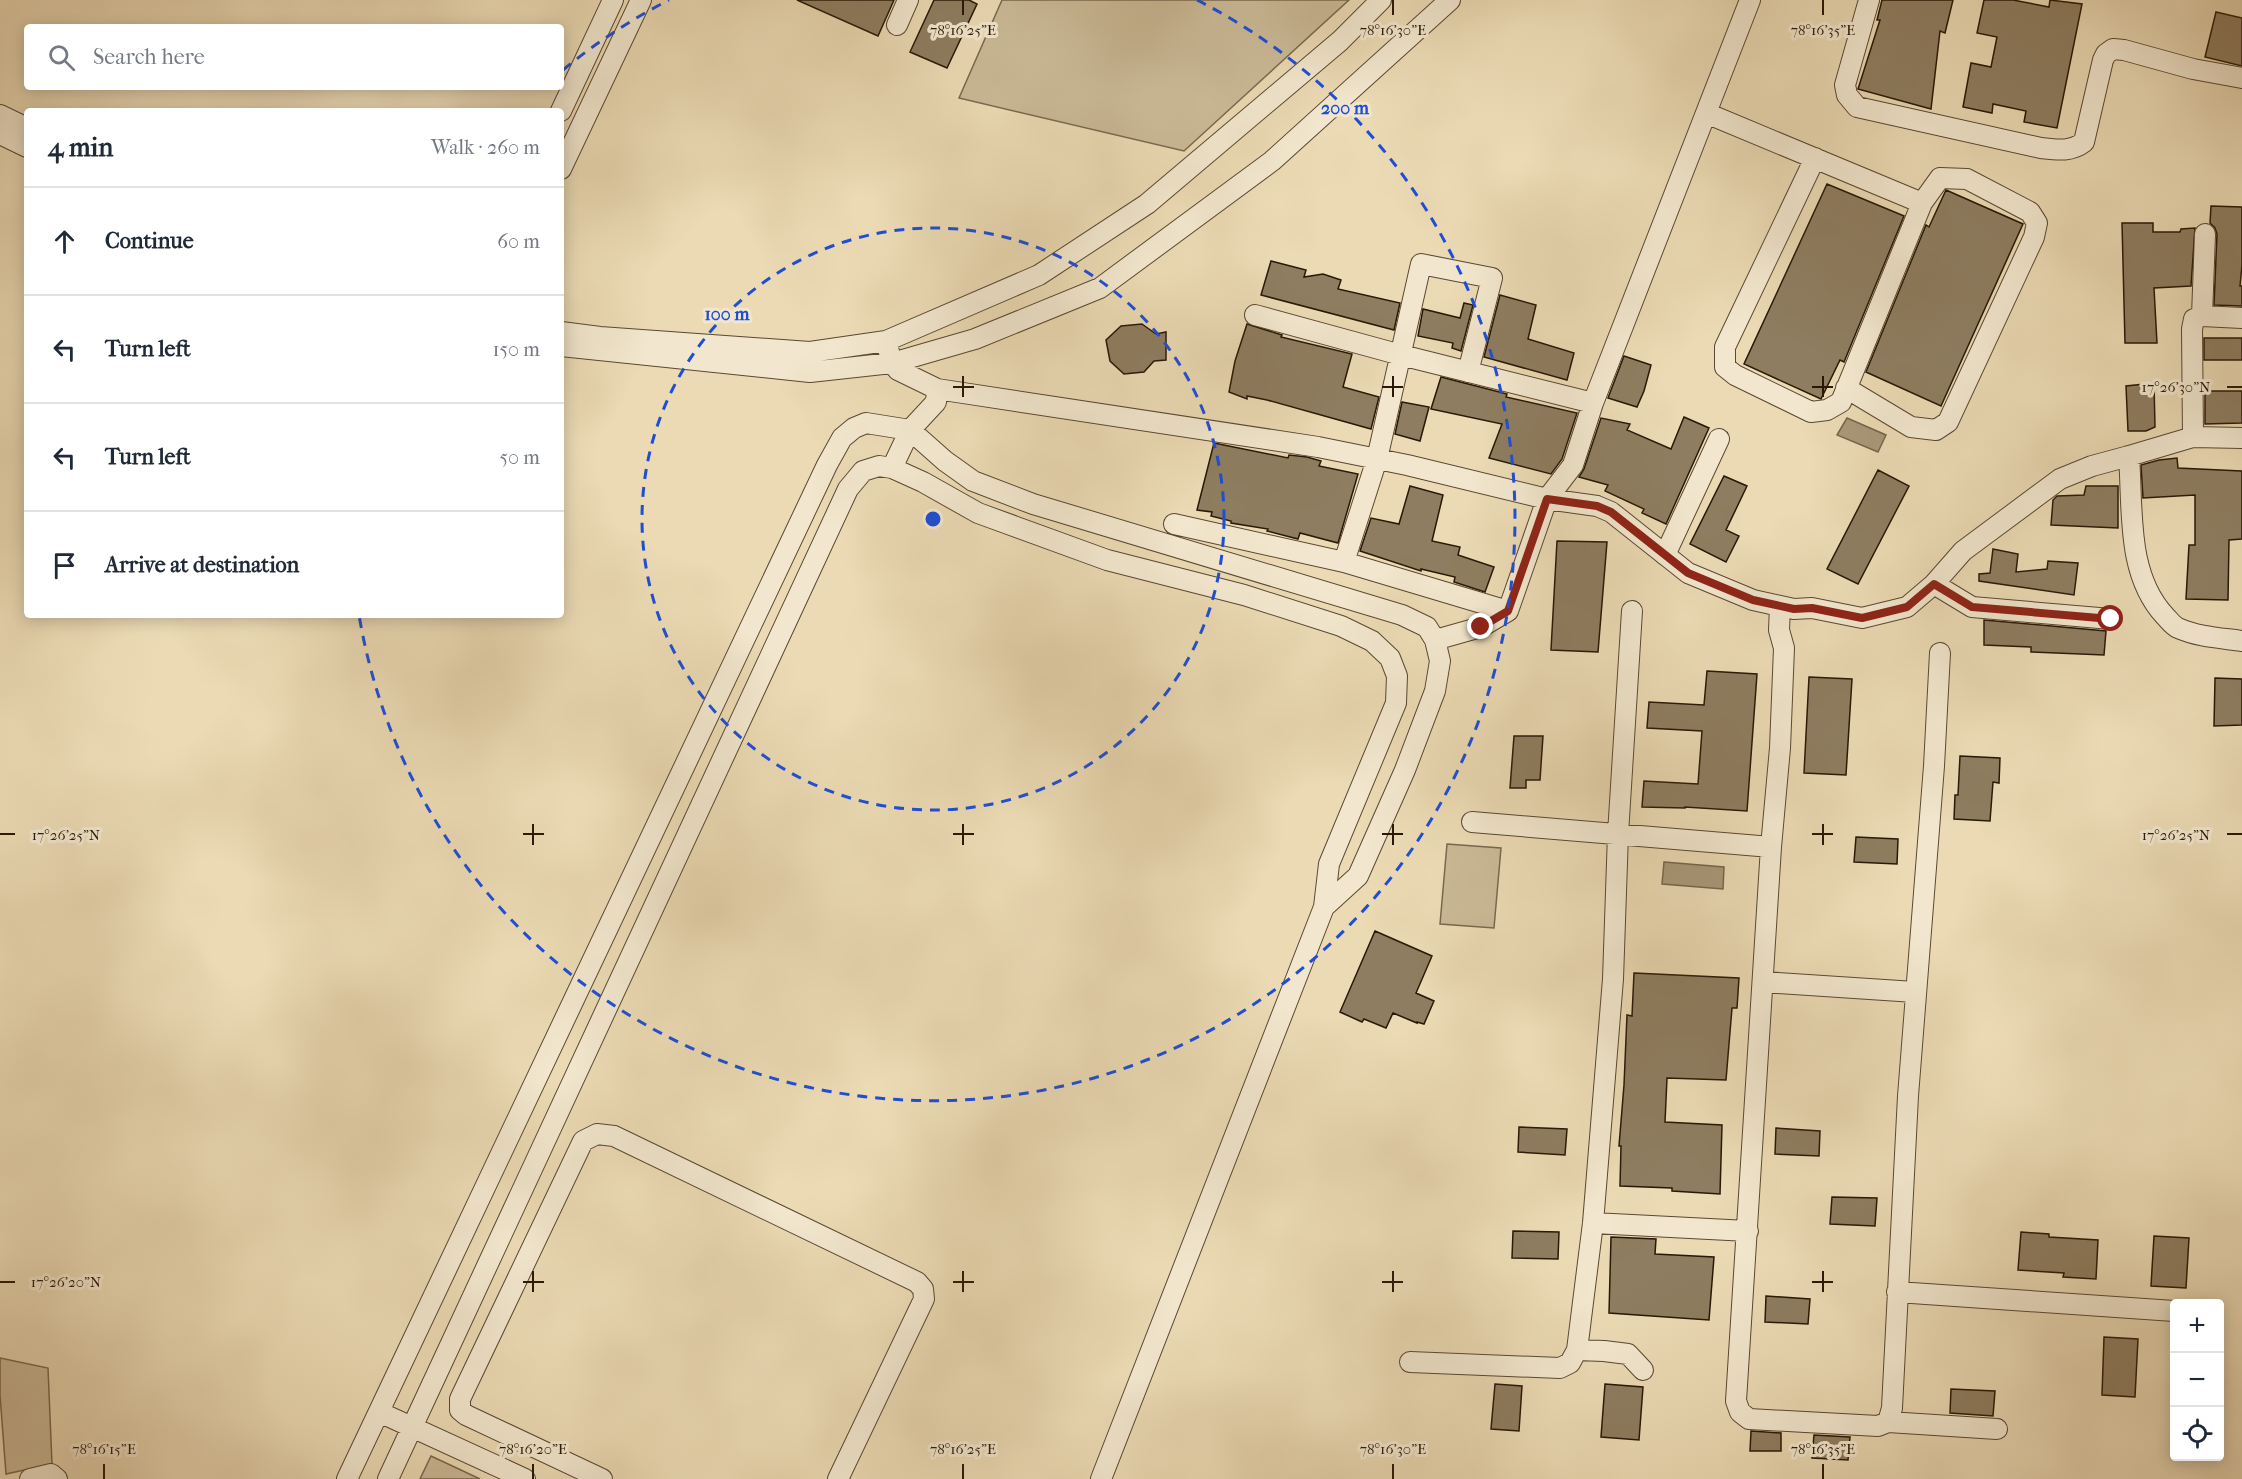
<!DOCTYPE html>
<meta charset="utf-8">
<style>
body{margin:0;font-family:"IM FELL French Canon",serif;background:#f2f2f3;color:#1f2937}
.controls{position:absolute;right:18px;bottom:18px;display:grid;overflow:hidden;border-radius:6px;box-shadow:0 3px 15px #0003}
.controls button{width:54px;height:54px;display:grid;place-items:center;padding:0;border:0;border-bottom:2px solid #e0e1e3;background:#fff;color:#1f2937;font:30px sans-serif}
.stop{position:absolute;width:18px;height:18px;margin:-14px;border:4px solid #8f2418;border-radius:50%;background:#fff}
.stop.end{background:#8f2418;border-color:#fff;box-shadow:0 2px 6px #0008}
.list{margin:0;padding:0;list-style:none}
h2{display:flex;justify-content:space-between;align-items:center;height:78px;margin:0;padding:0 24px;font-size:26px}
h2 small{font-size:20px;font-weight:400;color:#747a83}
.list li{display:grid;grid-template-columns:39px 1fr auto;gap:18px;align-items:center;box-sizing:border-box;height:108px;padding:0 24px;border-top:2px solid #e0e1e3}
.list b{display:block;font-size:22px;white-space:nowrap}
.list em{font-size:20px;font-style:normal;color:#747a83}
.icon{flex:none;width:33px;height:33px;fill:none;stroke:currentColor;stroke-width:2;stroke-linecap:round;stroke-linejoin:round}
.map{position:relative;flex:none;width:2242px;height:1479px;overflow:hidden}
.search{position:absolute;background:#fff;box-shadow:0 3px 15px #0003;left:24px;top:24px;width:540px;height:66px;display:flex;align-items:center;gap:15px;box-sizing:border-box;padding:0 21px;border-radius:6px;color:#747a83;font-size:22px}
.panel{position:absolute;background:#fff;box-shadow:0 3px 15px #0003;left:24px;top:108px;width:540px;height:510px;border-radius:6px}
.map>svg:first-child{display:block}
</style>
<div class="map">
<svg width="2242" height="1479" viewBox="0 0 2242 1479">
<rect width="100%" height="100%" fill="#ebdab4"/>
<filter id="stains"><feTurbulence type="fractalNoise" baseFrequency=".00333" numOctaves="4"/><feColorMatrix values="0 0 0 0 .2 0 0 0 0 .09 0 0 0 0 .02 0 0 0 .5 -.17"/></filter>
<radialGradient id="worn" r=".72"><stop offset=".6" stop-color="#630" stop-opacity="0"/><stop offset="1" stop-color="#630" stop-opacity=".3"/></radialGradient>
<!-- green -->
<path fill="#cab996" stroke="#7a684e" stroke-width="1.5" d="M1002,0H1349L1184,151L959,98Z
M1447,844L1501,848L1494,928L1440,924Z
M0,1358L48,1368L52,1464L6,1474L0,1395Z
M431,1456L480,1479H420Z"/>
<!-- water -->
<path fill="#a99879" stroke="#76654b" stroke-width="1.5" d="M1847,418L1886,435L1878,452L1837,435Z
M1664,862L1724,867L1723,889L1662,884Z"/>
<!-- building -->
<path fill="#8e7d60" stroke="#291806" stroke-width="1.5" d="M797,0H894L878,36Z
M934,0H969L977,4L947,68L910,52Z
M1882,0H1953L1945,33L1940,31L1931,109L1858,89L1880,20H1877Z
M1984,0H2013L2049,7L2050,0L2082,4L2057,128L2024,122L2026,111L1993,104L1992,113L1963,107L1971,63L1991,67L1997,37L1977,33Z
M2216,12L2242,18V66L2205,57Z
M1827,184L1904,216L1844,362L1840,360L1821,399L1744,364Z
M1946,190L2023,224L1941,406L1866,372L1926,225L1929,227Z
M2211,206L2242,207V265L2240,286H2242V306L2214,305L2217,234L2215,228L2210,223Z
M2122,223H2153V232H2180L2181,229L2195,228L2191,286L2154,288L2157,343H2125Z
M1271,261L1306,270L1304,277L1323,274L1341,280L1338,289L1400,303L1394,330L1261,295Z
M1500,295L1536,305L1528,339L1574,353L1567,380L1484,357Z
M1464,303L1473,305L1461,351L1452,348L1453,343L1418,336L1423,309L1460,318Z
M1142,324L1156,334L1166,332V360L1154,361L1144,372L1124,374L1110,361L1106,340L1121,326Z
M1247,324L1282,335L1281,337L1352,354L1343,387L1379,397L1371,429L1267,400L1247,396V399L1229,392L1235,361Z
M2204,338H2242V360H2204Z
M1624,356L1651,365L1644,391L1637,407L1608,398Z
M1441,377L1507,394L1506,397L1577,413L1562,459L1551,474L1489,458L1502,424L1431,409Z
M2154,383L2155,427L2146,431H2128L2126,386Z
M2205,391H2242V423L2205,424Z
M1402,402L1429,407L1420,441L1395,434Z
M1684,417L1709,428L1666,524L1642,513L1644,509L1605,491L1608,485L1579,477L1584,469L1601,418L1630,424L1627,430L1671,449Z
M1214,443L1288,458L1289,455L1307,457L1321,461L1319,466L1358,474L1338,543L1300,533L1298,539L1267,531L1268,529L1231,523V521L1211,516L1212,512L1197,510Z
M2177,458L2178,468L2242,471V539L2229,540L2228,600L2186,599L2189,545H2195V495L2143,498L2141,465L2159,460Z
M1878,470L1909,486L1858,584L1827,569Z
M1724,476L1747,486L1726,530L1739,536L1726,562L1690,544Z
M1410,486L1443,495L1432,541L1460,547L1458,555L1494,567L1485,592L1454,582L1455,577L1421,569V571L1360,551L1371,518L1399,524Z
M2086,486H2118V528L2051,525L2053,500L2057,496L2084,495Z
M1557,541L1607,542L1598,652L1551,650Z
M1993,549L2018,554L2016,572L2047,569L2048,561L2078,563L2074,595L1979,581V574L1990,573Z
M1984,620L2106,631L2104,655L2031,652V647L1984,645Z
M1707,671L1757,674L1747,811L1685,807V808L1642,807L1644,781L1698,784L1702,731L1647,728L1649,702L1704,705Z
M1809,677L1852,679L1846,775L1804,773Z
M2215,678L2242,679V725L2214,726Z
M1514,736H1543L1540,780H1526V788H1510Z
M1960,756L2000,758L1999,783L1993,782L1990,821L1954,819L1955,795H1958Z
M1856,837L1898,839L1897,864L1854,862Z
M1375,931L1432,956L1416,993L1434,1001L1424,1024L1417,1022V1023L1393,1013L1386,1028L1364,1019L1362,1022L1340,1012Z
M1634,973L1739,978L1737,1008H1732L1726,1080L1667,1078L1665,1122L1722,1125L1720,1194L1672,1191V1188L1620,1186L1621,1146H1619L1624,1085L1627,1015L1632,1016Z
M1519,1127L1567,1129L1565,1155L1518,1152Z
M1776,1128L1820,1131L1819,1156L1775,1154Z
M1832,1197L1877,1198L1875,1226L1830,1224Z
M1513,1231L1559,1232L1558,1259L1512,1258Z
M2021,1232L2049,1234V1237L2098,1240L2096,1279L2063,1277L2064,1273L2018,1270Z
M2154,1236L2189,1238L2186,1288L2151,1286Z
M1611,1237L1656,1239L1655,1254L1714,1257L1709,1320L1609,1313Z
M1766,1296L1810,1299L1808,1324L1765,1322Z
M2104,1337L2138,1339L2135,1397L2102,1395Z
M1495,1384L1522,1386L1519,1431L1491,1429Z
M1605,1384L1643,1387L1639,1440L1601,1437Z
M1951,1389L1995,1391L1993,1416L1950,1413Z
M1751,1431L1781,1433V1451H1750Z
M1814,1435L1850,1437L1848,1460L1812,1458Z"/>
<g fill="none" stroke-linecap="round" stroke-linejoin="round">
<!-- minor casing -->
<g stroke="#5a4832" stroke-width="22">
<path id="minor" d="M1869,0L1845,85L1847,95L1857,107L2041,148C2058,150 2071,152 2084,142L2103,60L2106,54L2113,49L2124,50L2193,69L2242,78
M897,25L908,0
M561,111L613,0
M1706,113L1922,203L1841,402L1827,410L1811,412L1735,375L1725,367V347L1815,158
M0,115L27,128
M0,134L27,147
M561,169L641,0
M1255,315L1401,355L1593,403
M2202,316L2205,234
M561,332L600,337L810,352L886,341L1039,275L1147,204L1340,41L1381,0
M886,341L892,363L898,370L937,389L1318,447L1407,465L1547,499L1597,506L1611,512L1688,573L1753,600L1794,609L1812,608L1862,618L1907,607L1934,584L1963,551L2060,479L2092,466L2129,456L2193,437L2242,438
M561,346L810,372L892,363L975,339L1100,288L1272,161L1450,0
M1846,388L1911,427L1936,430L1948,422L2034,237L2037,223L2030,212L1967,179L1940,178L1922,203
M2193,437L2192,329L2194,319L2202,316L2242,318
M2129,456C2133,510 2126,574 2165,616C2169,620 2173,626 2178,628C2198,637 2221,638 2242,641
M892,468L910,430L936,402L937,389
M1174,524L1344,562L1508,611
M1665,555L1719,439
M1344,562L1377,459L1421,264L1492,278L1468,372
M1934,584L1972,607L2111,619
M1780,606L1779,630L1784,648L1780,748L1771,847L1736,1401L1740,1412L1749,1419L1878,1426L1888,1422L1997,1429
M1435,640L1481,627L1508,611L1547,499L1573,465L1593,403L1750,0
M1472,822L1771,847
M1763,982L1915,992
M1593,1223L1748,1231
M1897,1292L2174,1311
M1577,1350L1604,1351L1628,1354L1643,1370
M1410,1362L1560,1368L1570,1363L1577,1350L1593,1223L1613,979L1618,834L1632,611
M379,1412L525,1479
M1888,1422L1892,1408L1908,1096L1934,766L1940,653
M30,1479L51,1474L57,1479
M347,1479L827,465L842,438L854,428L866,423L910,430L945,461L973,481L1033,504L1402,615L1427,627L1435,640L1440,661L1435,691L1405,770L1358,876L1324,907L1329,864L1396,703L1397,676L1390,658L1372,641L1341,626L1244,595L1107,560L978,513L923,482L892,468L879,466L863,471L848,489L388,1479
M602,1479L466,1415L460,1410V1399L583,1141L597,1134L614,1136L917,1282L923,1289L924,1299L838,1479
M1101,1479L1324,907"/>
</g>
<!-- minor -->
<use href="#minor" stroke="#f2e7ce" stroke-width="20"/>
</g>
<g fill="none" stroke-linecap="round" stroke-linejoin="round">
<!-- route -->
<path stroke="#8f2418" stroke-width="8" d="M1481,627L1508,611L1547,499L1597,506L1611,512L1688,573L1753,600L1794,609L1812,608L1862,618L1907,607L1934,584L1972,607L2111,619"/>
</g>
<!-- ticks -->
<path fill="none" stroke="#291806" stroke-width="2" d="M963,0V15M1393,0V15M1823,0V15M963,376V397M1393,376V397M1823,376V397M953,387H974M1382,387H1403M1812,387H1833M2227,387H2242M533,824V845M963,824V845M1393,824V845M1823,824V845M0,834H15M523,834H544M953,834H974M1382,834H1403M1812,834H1833M2227,834H2242M533,1271V1292M963,1271V1292M1393,1271V1292M1823,1271V1292M0,1282H15M523,1282H544M953,1282H974M1382,1282H1403M1812,1282H1833M104,1464V1479M533,1464V1479M963,1464V1479M1393,1464V1479M1823,1464V1479"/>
<!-- distance rings -->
<g fill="none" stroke="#1d4ed8" stroke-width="3" stroke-dasharray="10 8">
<circle cx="933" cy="519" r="291"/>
<path d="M563 70A582 582 0 0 1 669 0M1197 0A582 582 0 1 1 359 615"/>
</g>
<g font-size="15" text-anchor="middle" fill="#291806" stroke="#f2e7ce" stroke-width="6" stroke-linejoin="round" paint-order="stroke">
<text x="963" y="35">78°16'25"E</text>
<text x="1393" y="35">78°16'30"E</text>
<text x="1823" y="35">78°16'35"E</text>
<text x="2176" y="392">17°26'30"N</text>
<text x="66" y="840">17°26'25"N</text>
<text x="2176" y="840">17°26'25"N</text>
<text x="66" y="1287">17°26'20"N</text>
<text x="104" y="1454">78°16'15"E</text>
<text x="533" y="1454">78°16'20"E</text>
<text x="963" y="1454">78°16'25"E</text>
<text x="1393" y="1454">78°16'30"E</text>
<text x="1823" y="1454">78°16'35"E</text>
</g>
<circle cx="933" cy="519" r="9" fill="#1d4ed8" stroke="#f2e7ce" stroke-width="3"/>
<g font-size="18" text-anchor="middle" font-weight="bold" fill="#1d4ed8" stroke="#f2e7ce" stroke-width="6" stroke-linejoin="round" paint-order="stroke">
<text x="1345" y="114">200 m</text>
<text x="727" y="320">100 m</text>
</g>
<rect width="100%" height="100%" filter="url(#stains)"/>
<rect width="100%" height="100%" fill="url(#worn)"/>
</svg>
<div class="controls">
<button>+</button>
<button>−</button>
<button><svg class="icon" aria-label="locate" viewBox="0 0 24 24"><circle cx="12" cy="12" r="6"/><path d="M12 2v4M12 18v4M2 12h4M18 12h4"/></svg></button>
</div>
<div class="stop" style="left:2111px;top:619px"></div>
<div class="stop end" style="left:1481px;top:627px"></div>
<div class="search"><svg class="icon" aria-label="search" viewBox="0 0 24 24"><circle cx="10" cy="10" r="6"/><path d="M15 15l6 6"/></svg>Search here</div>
<section class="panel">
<h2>4 min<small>Walk · 260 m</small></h2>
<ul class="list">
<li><svg class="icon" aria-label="ahead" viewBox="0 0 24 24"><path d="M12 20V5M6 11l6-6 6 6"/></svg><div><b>Continue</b></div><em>60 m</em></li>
<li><svg class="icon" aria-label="left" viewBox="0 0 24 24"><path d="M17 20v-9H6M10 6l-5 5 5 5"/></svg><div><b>Turn left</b></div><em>150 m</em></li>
<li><svg class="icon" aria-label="left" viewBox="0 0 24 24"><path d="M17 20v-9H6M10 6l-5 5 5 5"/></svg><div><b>Turn left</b></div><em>50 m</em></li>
<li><svg class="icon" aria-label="arrive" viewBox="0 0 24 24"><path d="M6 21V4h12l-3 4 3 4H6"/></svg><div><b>Arrive at destination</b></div></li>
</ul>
</section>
</div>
